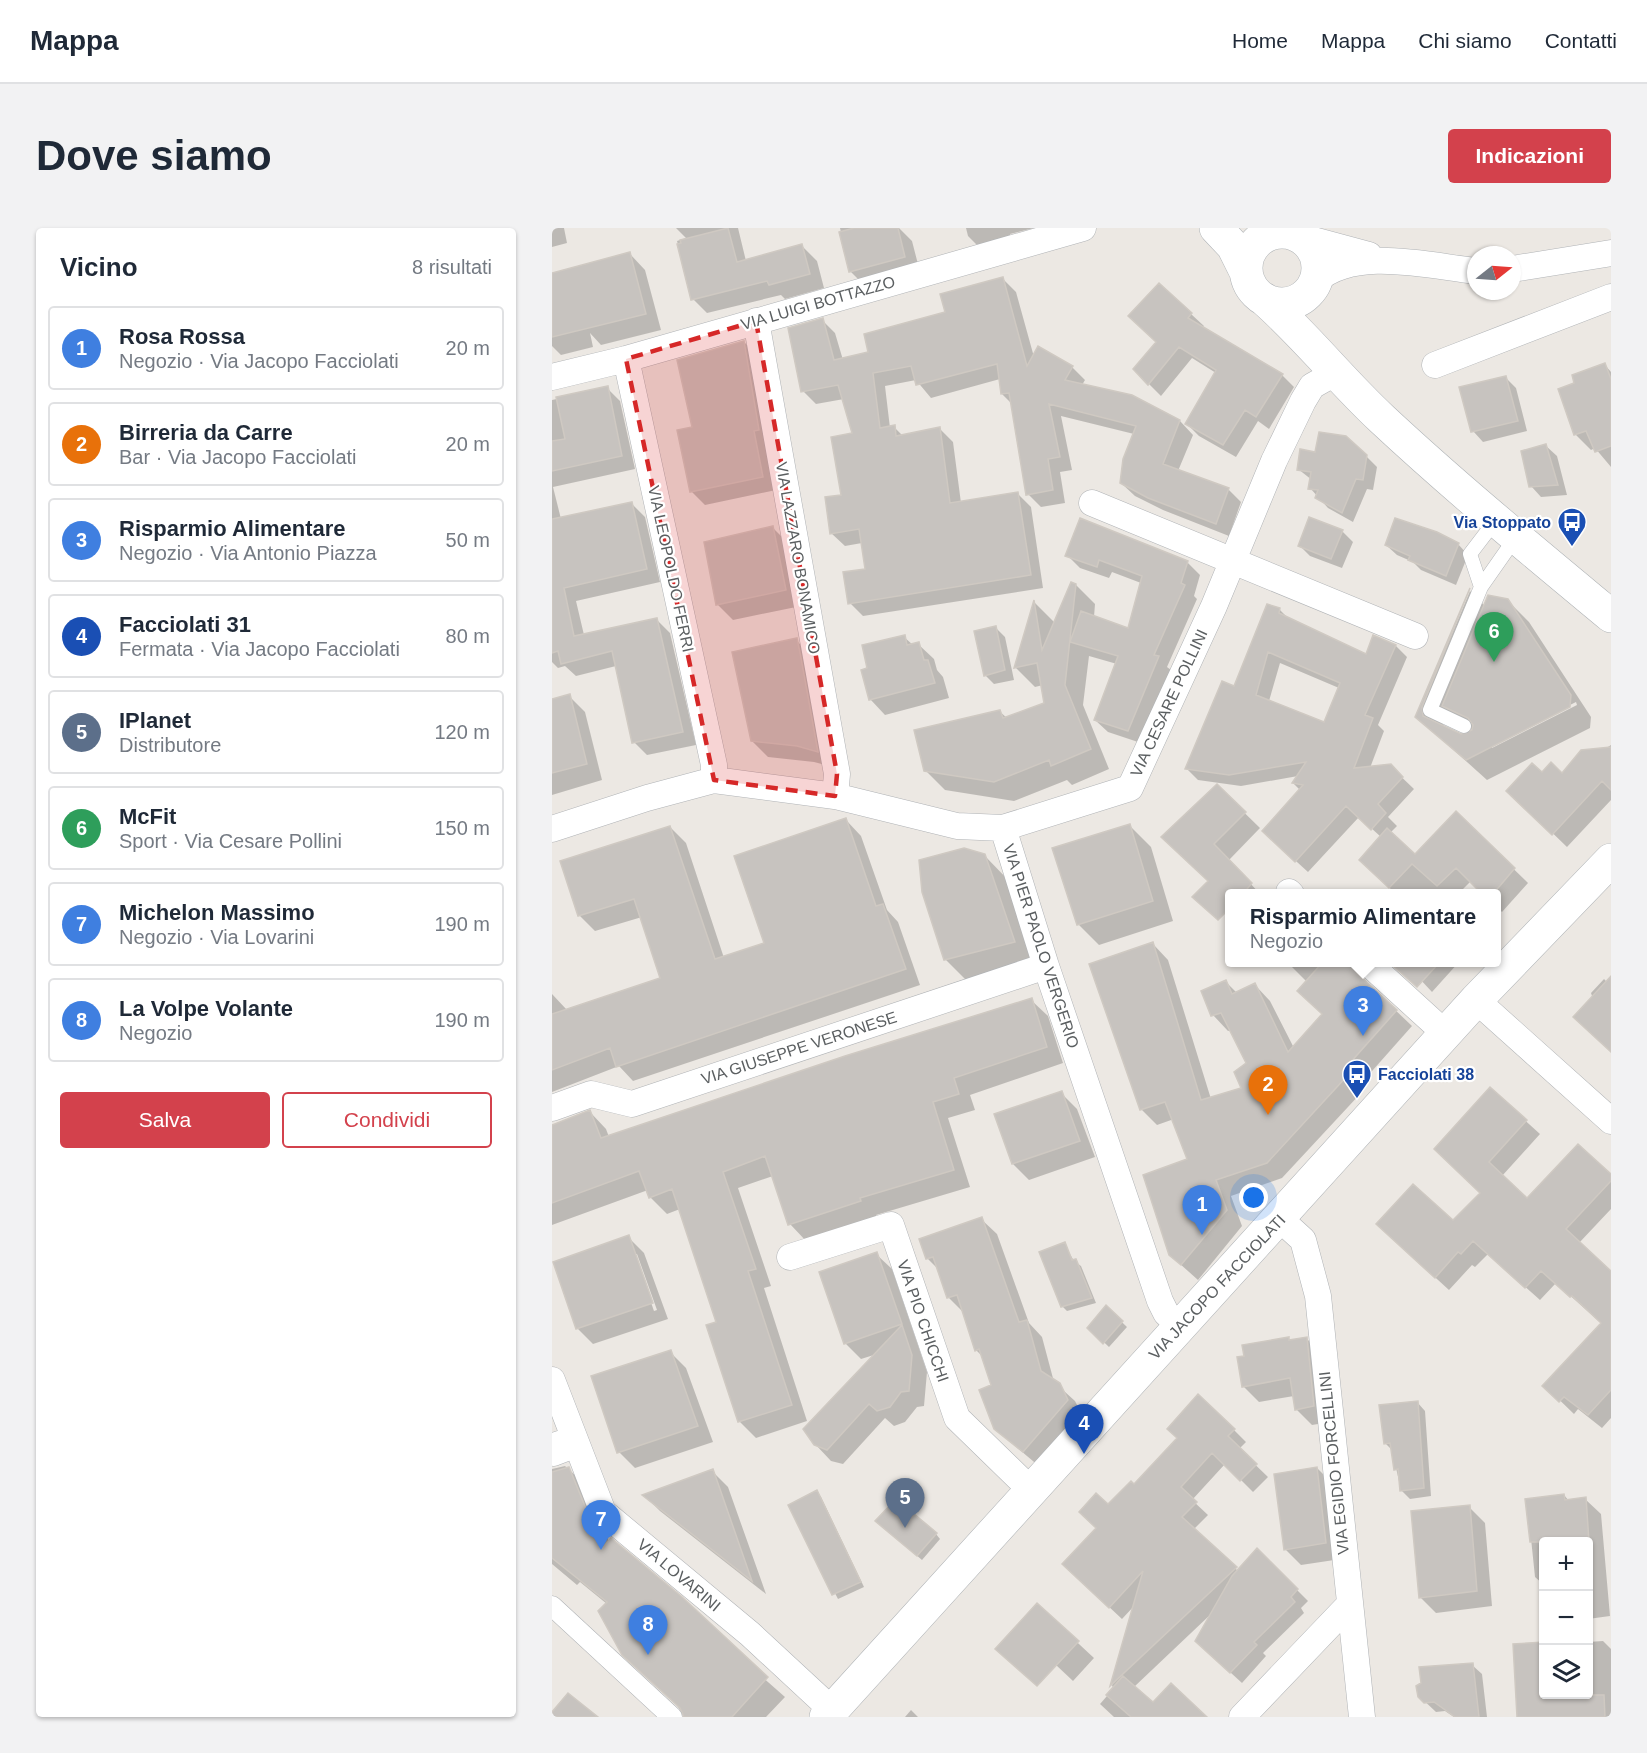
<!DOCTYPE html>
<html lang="it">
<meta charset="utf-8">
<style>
body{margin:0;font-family:Arial,sans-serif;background:#f2f2f3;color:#1f2937}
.controls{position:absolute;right:18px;bottom:18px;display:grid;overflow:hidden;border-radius:6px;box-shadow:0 2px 4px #0004}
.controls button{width:54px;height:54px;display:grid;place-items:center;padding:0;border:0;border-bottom:2px solid #e0e1e3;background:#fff;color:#1f2937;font:30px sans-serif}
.compass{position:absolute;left:915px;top:18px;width:54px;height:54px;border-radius:50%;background:#fff;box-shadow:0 2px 4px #0004;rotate:73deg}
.you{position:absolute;left:702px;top:970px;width:21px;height:21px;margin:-15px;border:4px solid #fff;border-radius:50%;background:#1a73e8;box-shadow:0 0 0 9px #1a73e833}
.badge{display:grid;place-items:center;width:39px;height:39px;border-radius:50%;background:#d3414c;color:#fff;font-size:20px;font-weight:700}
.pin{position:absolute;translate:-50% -50px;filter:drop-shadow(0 2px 3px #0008)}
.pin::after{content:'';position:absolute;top:32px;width:21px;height:18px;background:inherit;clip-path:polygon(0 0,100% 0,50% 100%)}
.popup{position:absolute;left:673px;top:661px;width:276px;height:78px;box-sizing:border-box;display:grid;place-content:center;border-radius:6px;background:#fff;filter:drop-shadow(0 2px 4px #0005);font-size:20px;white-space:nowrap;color:#747a83}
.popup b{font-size:22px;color:#1f2937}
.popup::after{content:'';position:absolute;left:50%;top:100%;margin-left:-12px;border:12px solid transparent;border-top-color:#fff}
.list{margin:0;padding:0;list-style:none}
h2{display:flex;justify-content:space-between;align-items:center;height:78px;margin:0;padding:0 24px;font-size:26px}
h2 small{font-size:20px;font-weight:400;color:#747a83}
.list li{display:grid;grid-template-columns:39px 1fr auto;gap:18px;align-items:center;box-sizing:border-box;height:84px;margin:0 12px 12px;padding:0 12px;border:2px solid #e0e1e3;border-radius:6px}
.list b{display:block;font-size:22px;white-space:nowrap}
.list p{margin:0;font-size:20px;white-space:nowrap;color:#747a83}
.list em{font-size:20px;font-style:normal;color:#747a83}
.actions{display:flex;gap:12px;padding:18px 24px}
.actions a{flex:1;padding:14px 0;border:2px solid #d3414c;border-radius:6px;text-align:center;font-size:21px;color:#d3414c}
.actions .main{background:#d3414c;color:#fff}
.icon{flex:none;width:33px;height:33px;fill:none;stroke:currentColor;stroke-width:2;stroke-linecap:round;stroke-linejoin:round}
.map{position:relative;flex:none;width:1059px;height:1489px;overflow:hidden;border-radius:6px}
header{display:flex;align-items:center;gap:36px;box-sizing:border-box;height:84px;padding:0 30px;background:#fff;border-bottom:2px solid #e0e1e3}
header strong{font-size:28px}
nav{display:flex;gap:33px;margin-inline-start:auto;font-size:21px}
.intro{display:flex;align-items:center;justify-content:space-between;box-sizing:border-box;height:144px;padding:0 36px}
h1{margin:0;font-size:42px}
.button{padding:15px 27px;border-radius:6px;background:#d3414c;color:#fff;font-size:21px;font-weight:700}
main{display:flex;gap:36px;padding:0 36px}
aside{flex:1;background:#fff;border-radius:6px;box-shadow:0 2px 4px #0004}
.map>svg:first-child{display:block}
</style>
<header>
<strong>Mappa</strong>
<nav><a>Home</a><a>Mappa</a><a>Chi siamo</a><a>Contatti</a></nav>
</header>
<div class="intro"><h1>Dove siamo</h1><a class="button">Indicazioni</a></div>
<main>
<aside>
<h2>Vicino<small>8 risultati</small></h2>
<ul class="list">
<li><span class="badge" style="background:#3f7fe0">1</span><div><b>Rosa Rossa</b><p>Negozio · Via Jacopo Facciolati</p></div><em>20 m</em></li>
<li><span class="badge" style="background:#e8710a">2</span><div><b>Birreria da Carre</b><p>Bar · Via Jacopo Facciolati</p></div><em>20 m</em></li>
<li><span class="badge" style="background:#3f7fe0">3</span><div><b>Risparmio Alimentare</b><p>Negozio · Via Antonio Piazza</p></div><em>50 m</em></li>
<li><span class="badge" style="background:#1a4fb4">4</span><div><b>Facciolati 31</b><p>Fermata · Via Jacopo Facciolati</p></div><em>80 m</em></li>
<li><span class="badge" style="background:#5c6f8a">5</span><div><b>IPlanet</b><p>Distributore</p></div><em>120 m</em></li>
<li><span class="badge" style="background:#2e9e5b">6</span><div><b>McFit</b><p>Sport · Via Cesare Pollini</p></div><em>150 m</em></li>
<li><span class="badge" style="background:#3f7fe0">7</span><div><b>Michelon Massimo</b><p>Negozio · Via Lovarini</p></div><em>190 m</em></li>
<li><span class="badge" style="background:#3f7fe0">8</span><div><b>La Volpe Volante</b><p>Negozio</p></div><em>190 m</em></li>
</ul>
<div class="actions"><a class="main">Salva</a><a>Condividi</a></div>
</aside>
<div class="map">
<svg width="1059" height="1489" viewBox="0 0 1059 1489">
<rect width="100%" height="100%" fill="#ece8e3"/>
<!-- shadow -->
<path fill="#0003" fill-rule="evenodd" d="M0,0H12L15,15L0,19Z
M124,0H186L194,33L250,18L265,33L272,60L233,71L229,67L155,85L141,71L125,13L134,10Z
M288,0H347L360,13L368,44L314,59L298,43Z
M414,0H482L458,6L459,11L427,19L416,8Z
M78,26L93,42L109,102L49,117L38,105L41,119L9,127L0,118V47Z
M451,51L464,64L482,129L520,139L533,152L530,157L579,169L628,193L641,207L626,243L676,261L689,274L677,308L611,282L583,268L569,255L582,206L509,188L520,242L508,244L513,275L489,279L476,266L461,177L450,166L448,151L379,170L364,152L333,158L338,200L342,199L351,208L388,201L401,214L409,275L466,266L479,279L491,360L311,388L298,375L315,343L310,315L293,318L279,305L291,268L302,206L292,171L264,176L251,163L270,92L283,105L291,132L318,125L395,85Z
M607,57L639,86L652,98L650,100L730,147L742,159L717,201L706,193L684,229L647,208L634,195L664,145L640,130L609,168L597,156L606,115Z
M192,114L206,128L224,262L153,277L139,263L142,200Z
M1053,137L1059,144V239L1043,220L1039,222L1023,206L1024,156Z
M953,149L964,160L975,203L931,214L921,203Z
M55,160L68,173L83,241L1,259L9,291L80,276L93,289L108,354L24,373L32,407L105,392L118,405L144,517L95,527L82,514L64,438L24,448L13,438L6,440L0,434V172Z
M994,218L1005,228L1015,267L989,269L979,258Z
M814,228L825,239L821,262L815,261L801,294L776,280L758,260L760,252L746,241Z
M221,300L237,316L249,378L181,392L165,376Z
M790,303L801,314L790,340L758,328L747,317Z
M906,316L916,327L904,357L869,342L861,334L845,327L834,317Z
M515,327L635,334L648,347L642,368L645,371L615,439L619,442L589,515L556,504L543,492L565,436L537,428L531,477L557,541L520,557L515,552L462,573L393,562L373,542L447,483L455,490L494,475L491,457L483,459L464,440L483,375L503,395L524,357L543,376L542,389L577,402L589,355L560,344L557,350L528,340Z
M918,363L933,378L955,372L977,394L1039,489L1038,500L935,552L865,489ZM1024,474L1025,477L940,520V516ZM897,483L912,498L923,503L909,508L890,499Z
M727,381L738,392L814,428L844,418L855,429L826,497L832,503L818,540L838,538L862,561L836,589L845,598L838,605L863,628L904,585L976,655L950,684L944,678V666H932L919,653L906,666H844L823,646L829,609L807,589L756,644L723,614L748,562L741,555L746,548L689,558L646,552L635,541ZM728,435L787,460L773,496L717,473Z
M444,400L453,409L462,452L442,456L433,447Z
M352,409L361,417L366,416L382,431L385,442L391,449L397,470L333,487L318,471L317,442Z
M244,412L260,428L281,539L262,534L216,529L200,513Z
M17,468L33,484L50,552L0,567V494Z
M1059,517V572L1015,619L957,563L990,546L1011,548Z
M665,558L708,600L677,632L708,666H678L658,653Z
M294,592L309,608L335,682L346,694L368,757L81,853L67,838L0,864V766L15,782L110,751L90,689L43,703L28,688L9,634L118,599L134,615L172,730L214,716Z
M578,598L599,619L621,693L547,717L526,696Z
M432,627L461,657L491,743L423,761L394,732L371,664Z
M601,716L616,732L659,871L691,861L696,835L679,802L676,803L661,787L674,754L685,765L703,757L718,773L742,820L772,786L755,754L735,734H793L860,798L805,860L809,865L730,950L679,968L690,998L646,1052L618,1027L637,932L622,891L605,897L589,881Z
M852,734H907L880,764Z
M1052,751L1059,758V824L1039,765Z
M479,772L496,788L511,835L418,867L423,882L396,890L418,959L324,987L325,990L254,1013L238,996L221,948L186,960L219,1058L212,1060L255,1193L204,1210L187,1193L165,1095L128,981L115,986L98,969L96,962L0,997V899L38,884L54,901L57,909Z
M938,861L988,906L950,948L975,972L1059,948V981L1027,1015L1059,1045V1190L1050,1200L1026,1181L1022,1186L992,1157L1050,1096L1004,1055L988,1072L936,1026L923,1039L920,1037L897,1062L840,1010L901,995L930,965Z
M509,865L525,881L543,929L477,952L461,936L444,887Z
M429,991L445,1006L477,1095L490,1109L502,1154L523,1173L531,1189L488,1239L443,1201L440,1158L431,1129L424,1122L412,1085L396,1069L387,1042L375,1030Z
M76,1009L92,1025L116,1091L41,1116L25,1100ZM82,1026H85L105,1082L102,1083Z
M512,1016L522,1033L529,1038L544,1075L515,1083L510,1078Z
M324,1026L340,1041L375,1144L372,1178L365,1179L353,1194L342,1198L333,1190L291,1236L279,1233L263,1216L325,1126L309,1131L293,1115Z
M554,1079L575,1099L557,1119L537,1100Z
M736,1110L739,1113L755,1111L771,1127L778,1194L760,1197L744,1181L742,1168L707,1174L691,1158Z
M118,1124L134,1140L161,1214L83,1240L67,1224Z
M865,1174L873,1183L879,1268L858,1271L849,1262L840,1222L833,1215Z
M682,1202L694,1214L687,1221L716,1249L701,1264L673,1236L640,1272L656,1287L642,1301L686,1343L705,1322L756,1373L749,1380L752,1385L711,1425L714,1428L690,1455L655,1423L658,1387L582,1459L601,1476L619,1457L653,1489H562L548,1476L562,1460L560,1458L583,1377L570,1391L524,1348L556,1279L582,1258Z
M13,1238L36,1259L57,1314L233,1469L214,1489H133L55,1376L28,1354L25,1357L0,1336V1241Z
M765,1240L781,1256L789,1331L749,1337L733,1321Z
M160,1243L176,1259L214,1366L108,1283L93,1268Z
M265,1264L269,1269L312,1359L286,1371L238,1278Z
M1012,1267L1017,1273L1033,1271L1049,1286L1058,1388L1036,1391V1314H992V1357L983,1349L975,1272Z
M917,1279L933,1295L940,1378L884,1385L868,1369Z
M330,1298L384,1306L388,1311L370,1332Z
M485,1377L542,1430L521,1453L504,1437L485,1458L461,1436Z
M1051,1413L1059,1421V1489H967L963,1417L992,1466H1036V1414Z
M920,1437L930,1446L935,1489H902L893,1483L884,1484L867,1468Z
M359,1482L366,1489H353Z"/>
<!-- building -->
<path fill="#c7c3bf" stroke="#cfc9c2" stroke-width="1.5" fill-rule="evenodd" d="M176,0L185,34L250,16L258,46L217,57L215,53L139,72L125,16L129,15L128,12Z
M302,0H346L353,29L297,44L287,4Z
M78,24L94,86L0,109V45Z
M451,49L475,138L486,118L521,138L513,152L580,167L628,192L611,236L677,260L664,296L596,270L568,255L571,231L584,198L497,176L508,229L496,231L501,262L474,267L457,165L449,166L445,136L364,157L359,138L321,145L328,200L343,197L344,208L388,199L398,275L466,264L479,347L296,376L291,344L313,341L307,301L278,306L273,269L289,267L279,209L300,205L286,157L249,164L236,100L271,90L282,132L316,124L312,106L393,84L388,66Z
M607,55L640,85L636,90L731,146L704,189L693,182L671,217L633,196L664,142L627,119L596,157L581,141L604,114L576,88Z
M192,113L207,202L202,203L211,249L138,264L125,202L140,199L125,132Z
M1053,135L1059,151V218L1043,224L1034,203L1022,207L1006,161L1022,155L1020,147Z
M954,148L966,193L919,204L907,159Z
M56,158L70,228L0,243V213L13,211L4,169Z
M767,204L794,208L815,227L811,252L804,251L790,285L763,270L766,262L756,261L759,244L745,242L748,221L763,224Z
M994,216L1006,257L977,259L969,223Z
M80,274L95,341L12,360L22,408L105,390L131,504L80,515L60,423L9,436L6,423L0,425V291Z
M757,289L791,302L779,331L746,318Z
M528,290L636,333L629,355L633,357L602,427L607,428L576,503L542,492L566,428L518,414L529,383L576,400L590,348L547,332L545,339L513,328Z
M843,290L885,304L907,315L894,348L856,332L858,328L833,317Z
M221,298L234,362L164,377L152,314Z
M519,354L524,356L513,457L539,521L499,538L497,532L442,554L372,543L362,502L448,482L451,490L492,475L485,435L462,440L482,372L490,422Z
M918,360L870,479L871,488L909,506L920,502L921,497L916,490L890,478L936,367L956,371L1019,467L1018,479L914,532L863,489Z
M715,376L728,380L727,385L814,426L821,407L844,417L813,487L821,490L802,540L839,536L851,549L826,576L834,585L819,602L794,578L743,634L710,603L751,557L740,555L754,534L677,547L633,541L670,453L682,458ZM716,424L788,455L772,494L704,467Z
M444,398L453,442L432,448L422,403Z
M353,407L355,417L367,414L372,432H376L383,455L317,472L309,442L315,440L310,417Z
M245,410L249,430L266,524L245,518L199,513L180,424Z
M18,466L35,536L0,545V471Z
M1059,519V562L1050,553L1000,607L954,563L980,535L990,544L999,534L1010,545L1029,522Z
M665,556L694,584L662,616L700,655L691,666H678V680L666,692L640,669L656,653L609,609Z
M904,583L963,640L941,666H930L904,640L885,658L860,636L837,660L807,632L835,600L863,626Z
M294,590L324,678L331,676L354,741L64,839L58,820L0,842V786L108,750L82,671L26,688L8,633L118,598L163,731L212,715L182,628Z
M578,596L601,673L525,697L500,620Z
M412,620L433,626L463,714L392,732L370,664L367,632Z
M601,714L649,872L689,860L682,844L694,835L669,785L659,788L649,763L674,752L680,766L703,755L736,824L770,786L745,763L770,735H800L805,745L845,782L790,844L795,848L715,935L664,952L675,982L629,1037L617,1027L591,947L635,931L613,874L588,882L537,736Z
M838,735H887L865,759Z
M1059,748V824L1021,789Z
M480,770L495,819L402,850L407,866L381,874L402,942L308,970L309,973L236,997L213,928L171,944L204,1041L196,1043L240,1177L186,1194L154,1097L164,1094L120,961L97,970L87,943L0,975V897L38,882L49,910L293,828Z
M938,859L975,892L937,934L975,970L1026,916L1059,946V953L1014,1001L1059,1043V1162L1036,1187L1012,1169L1007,1174L990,1158L1049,1095L1020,1068L1018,1069L989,1043L973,1060L921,1013L909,1026L906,1024L883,1050L824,996L861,956L901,992L928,965L882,921Z
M510,863L528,913L460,936L442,886Z
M430,989L467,1094L475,1092L489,1143L508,1155L516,1172L471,1224L442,1201L427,1162L439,1157L427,1121L423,1123L405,1067L395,1070L381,1029L374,1031L367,1011Z
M77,1007L101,1075L24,1101L1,1034Z
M513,1014L520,1032L524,1031L540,1070L509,1079L487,1024Z
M325,1024L350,1096L292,1116L267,1044Z
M554,1077L571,1093L551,1116L535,1100Z
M350,1097L360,1127L357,1163L349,1164L338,1179L325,1183L317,1176L275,1222L262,1217L251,1201Z
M737,1109V1112L755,1109L762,1178L743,1182L738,1150L690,1159L685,1129L692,1128L690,1117Z
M119,1122L146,1198L65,1225L39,1148Z
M646,1166L683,1201L676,1208L705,1236L688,1253L660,1225L629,1259L645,1274L630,1289L685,1339L558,1458L591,1343L557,1380L510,1336L544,1300L527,1284L544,1265L556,1276L579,1253L582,1256L625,1210L615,1201Z
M866,1173L872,1260L848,1263L846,1241L842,1242L838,1215L832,1216L827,1177Z
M17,1239L50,1320L59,1310L129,1368L216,1449L180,1489H132L128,1480L70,1427L46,1383L55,1374L0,1330V1244Z
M765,1239L774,1315L732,1322L722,1246Z
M161,1241L200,1353L90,1267Z
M265,1262L309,1354L280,1367L236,1277Z
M1012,1266L1013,1272L1034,1269L1037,1314H978L973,1271Z
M344,1271L385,1305L365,1328L323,1293Z
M918,1277L925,1363L867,1370L859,1283Z
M705,1320L746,1361L739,1369L743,1374L702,1414L705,1417L678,1445L643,1413L680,1348Z
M485,1375L527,1413L485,1458L443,1421Z
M992,1414V1467H1052L1053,1489H965L961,1416Z
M921,1435L927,1489H903L882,1474L872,1475L866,1469L864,1458L869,1455L867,1439Z
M571,1448L601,1474L619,1455L655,1489H579L554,1467Z
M16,1465L46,1489H0V1484Z"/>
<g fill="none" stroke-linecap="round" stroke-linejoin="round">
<!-- service casing -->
<g stroke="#b0b3b6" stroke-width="15">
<path id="service" d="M929,359L918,326L944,292
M912,498L878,482L929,359L964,309
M0,1212L19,1206"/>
</g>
<!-- pedestrian casing -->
<g stroke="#b0b3b6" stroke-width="21">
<path id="pedestrian" d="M2,1228L15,1223
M0,1378L120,1489"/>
</g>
<!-- minor casing -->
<g stroke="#b0b3b6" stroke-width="27">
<path id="minor" d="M750,9L817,27
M960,41L1059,25
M764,53C802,18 877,38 924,43
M204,93L285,546L283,568
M74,131L162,537V552
M883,137L1059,69
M0,149L74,131L531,0
M540,275L863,408
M451,600L494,738L608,1073L614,1085L628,1098
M0,601L95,570L162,552L283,568L405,598L451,600L578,560L662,378L722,233L751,173L760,158L776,149L787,147
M737,664L739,666
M815,734L894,806
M924,772L1059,893
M0,880L39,866L80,876L494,738
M728,991L751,1012L766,1068L810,1489
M238,1029L339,997L405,1190L479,1262
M0,1152L51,1284L198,1406L280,1482
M690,1489L796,1378"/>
</g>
<!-- secondary casing -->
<g stroke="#afb3b6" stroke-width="34">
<path id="secondary" d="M664,0L681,18L694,44
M694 40a36 36 0 1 1 72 0a36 36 0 1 1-72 0Z
M712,71C754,108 789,153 830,191C904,260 982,324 1059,388
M274,1489L924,772L1059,632"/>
</g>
<!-- service -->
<use href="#service" stroke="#fff" stroke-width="14"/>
<!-- pedestrian -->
<use href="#pedestrian" stroke="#fff" stroke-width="20"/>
<!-- minor -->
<use href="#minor" stroke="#fff" stroke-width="26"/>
<!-- secondary -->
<use href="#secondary" stroke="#fff" stroke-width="33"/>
</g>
<!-- marked area -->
<path fill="#d62828" fill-opacity="0.2" stroke="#d62828" stroke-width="4.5" stroke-dasharray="12 8" stroke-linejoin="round" d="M204,93L285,546L283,568L162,552L74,131Z"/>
<!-- icons -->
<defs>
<g id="bus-pin" transform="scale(1.5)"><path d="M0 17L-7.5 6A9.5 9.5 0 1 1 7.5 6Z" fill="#1a4fb4" stroke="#fff"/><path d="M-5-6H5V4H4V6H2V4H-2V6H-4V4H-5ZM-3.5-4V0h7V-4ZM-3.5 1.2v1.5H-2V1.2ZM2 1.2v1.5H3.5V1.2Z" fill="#fff"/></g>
</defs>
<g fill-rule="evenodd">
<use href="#bus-pin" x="1020" y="294"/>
<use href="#bus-pin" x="805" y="846"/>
</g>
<g text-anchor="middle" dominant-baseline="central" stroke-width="4.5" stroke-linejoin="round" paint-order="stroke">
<!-- street labels -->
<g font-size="16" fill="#5b5f61" stroke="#fff">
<text transform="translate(266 75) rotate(-16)">VIA LUIGI BOTTAZZO</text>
<text transform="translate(246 330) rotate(80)">VIA LAZZARO BONAMICO</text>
<text transform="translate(119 341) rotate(78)">VIA LEOPOLDO FERRI</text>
<text transform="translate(617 475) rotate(-65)">VIA CESARE POLLINI</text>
<text transform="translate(489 718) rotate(72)">VIA PIER PAOLO VERGERIO</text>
<text transform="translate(247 820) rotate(-18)">VIA GIUSEPPE VERONESE</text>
<text transform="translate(665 1059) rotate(-47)">VIA JACOPO FACCIOLATI</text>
<text transform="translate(371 1093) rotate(71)">VIA PIO CHICCHI</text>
<text transform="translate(782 1235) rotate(-96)">VIA EGIDIO FORCELLINI</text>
<text transform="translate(127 1347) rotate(40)">VIA LOVARINI</text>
</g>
<!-- transit labels -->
<g font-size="16" font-weight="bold" fill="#164399" stroke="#fff" text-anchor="end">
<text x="999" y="294">Via Stoppato</text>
<text x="826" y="846" text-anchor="start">Facciolati 38</text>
</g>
</g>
</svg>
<div class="controls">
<button>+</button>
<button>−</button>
<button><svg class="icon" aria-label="layers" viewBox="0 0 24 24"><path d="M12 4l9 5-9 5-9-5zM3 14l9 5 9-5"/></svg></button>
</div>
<svg class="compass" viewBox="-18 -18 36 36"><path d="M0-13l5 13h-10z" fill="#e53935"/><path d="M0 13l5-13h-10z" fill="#747a83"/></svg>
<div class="you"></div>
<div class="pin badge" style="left:650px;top:1007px;background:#3f7fe0">1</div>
<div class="pin badge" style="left:716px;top:887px;background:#e8710a">2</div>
<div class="pin badge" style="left:811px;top:808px;background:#3f7fe0">3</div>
<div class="popup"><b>Risparmio Alimentare</b>Negozio</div>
<div class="pin badge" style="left:532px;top:1226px;background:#1a4fb4">4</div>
<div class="pin badge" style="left:353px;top:1300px;background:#5c6f8a">5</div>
<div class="pin badge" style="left:942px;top:434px;background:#2e9e5b">6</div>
<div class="pin badge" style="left:49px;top:1322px;background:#3f7fe0">7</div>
<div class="pin badge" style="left:96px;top:1427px;background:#3f7fe0">8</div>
</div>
</main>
